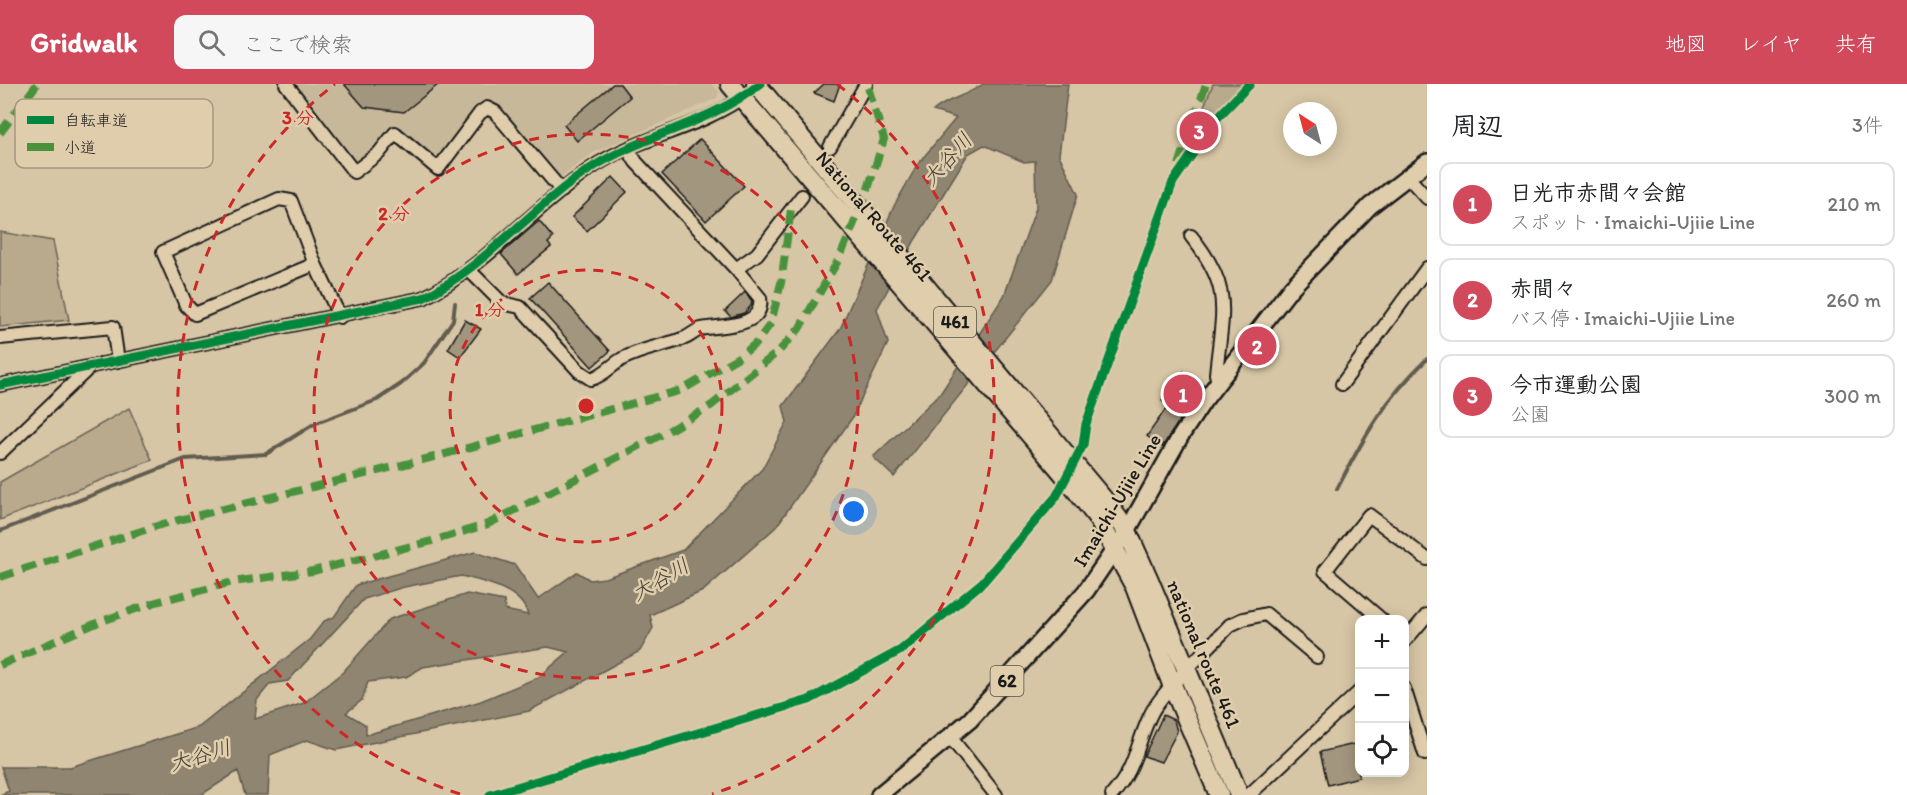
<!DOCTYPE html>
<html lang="ja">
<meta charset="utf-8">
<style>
body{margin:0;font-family:Itim,"Klee One",sans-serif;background:#f6f6f6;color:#202124}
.controls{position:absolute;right:18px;bottom:18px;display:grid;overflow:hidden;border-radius:12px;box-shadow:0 3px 15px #0003}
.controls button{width:54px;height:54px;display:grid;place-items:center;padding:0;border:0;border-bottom:2px solid #e0e0e0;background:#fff;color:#202124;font:30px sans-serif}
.compass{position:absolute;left:1283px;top:18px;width:54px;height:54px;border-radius:50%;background:#fff;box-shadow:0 3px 15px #0003;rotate:324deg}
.you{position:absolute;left:854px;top:428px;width:21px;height:21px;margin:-15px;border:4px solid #fff;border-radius:50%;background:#1a73e8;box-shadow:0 0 0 9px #1a73e833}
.badge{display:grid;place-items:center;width:39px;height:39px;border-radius:50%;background:#d1495b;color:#fff;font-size:20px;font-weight:700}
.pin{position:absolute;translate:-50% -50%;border:3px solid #fff;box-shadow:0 2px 6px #0006}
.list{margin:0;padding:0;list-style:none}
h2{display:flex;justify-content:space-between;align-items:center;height:78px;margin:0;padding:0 24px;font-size:26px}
h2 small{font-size:20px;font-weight:400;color:#757577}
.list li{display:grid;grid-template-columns:39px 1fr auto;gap:18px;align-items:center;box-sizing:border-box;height:84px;margin:0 12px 12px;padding:0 12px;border:2px solid #e0e0e0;border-radius:12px}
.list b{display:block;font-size:22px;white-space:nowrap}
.list p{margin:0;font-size:20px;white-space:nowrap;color:#757577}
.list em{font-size:20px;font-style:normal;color:#757577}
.icon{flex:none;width:33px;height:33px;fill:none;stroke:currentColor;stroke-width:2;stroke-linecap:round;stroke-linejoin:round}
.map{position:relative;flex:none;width:1427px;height:711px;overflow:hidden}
header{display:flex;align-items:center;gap:36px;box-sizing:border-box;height:84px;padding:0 30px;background:#d1495b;color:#fff}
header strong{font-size:28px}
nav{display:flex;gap:33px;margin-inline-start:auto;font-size:21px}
.search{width:420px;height:54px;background:#f6f6f6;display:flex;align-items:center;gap:15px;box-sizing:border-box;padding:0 21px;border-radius:12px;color:#757577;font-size:22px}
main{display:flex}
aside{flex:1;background:#fff}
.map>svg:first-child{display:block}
</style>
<header>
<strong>Gridwalk</strong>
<div class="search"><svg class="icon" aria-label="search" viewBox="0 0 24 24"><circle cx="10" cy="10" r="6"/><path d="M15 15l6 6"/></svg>ここで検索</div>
<nav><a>地図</a><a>レイヤ</a><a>共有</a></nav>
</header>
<main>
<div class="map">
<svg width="1427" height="711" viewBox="0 0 1427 711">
<rect width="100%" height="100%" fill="#d7c6a5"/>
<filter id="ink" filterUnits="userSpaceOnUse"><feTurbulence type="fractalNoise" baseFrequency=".0167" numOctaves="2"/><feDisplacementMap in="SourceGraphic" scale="12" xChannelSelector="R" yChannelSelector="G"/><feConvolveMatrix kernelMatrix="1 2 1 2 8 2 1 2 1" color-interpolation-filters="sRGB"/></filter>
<g filter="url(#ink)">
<!-- built -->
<path fill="#c7b899" d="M292,0H712L719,8L717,14L593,69L560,94L503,25L492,19H486L444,75H436L396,43L354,80Z"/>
<!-- green -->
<path fill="#b9aa8e" stroke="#6a6355" stroke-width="1.5" d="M1213,0H1245L1215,30L1192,64H1187Z
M0,148L53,157L69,236L0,243Z
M129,324L152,376L0,436V398Z"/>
<!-- water -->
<path fill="#8f8571" stroke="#615b4f" stroke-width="1.5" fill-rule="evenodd" d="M983,0H1068L1059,71L1078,110L1052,196L894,393L873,373L940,310L1004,212L1036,124L1035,77L1024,78L984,61L968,70L915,156L877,225L888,259L852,334L776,443L703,507L650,531L653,544L640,567L529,627L336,666L307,656L270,671L268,711H245L238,687L201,711H0L9,707L1,683H70L199,643L310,555L324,537L334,533L356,501L475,468L515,481L538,515L577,488L590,496L605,494L683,466L762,385L787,338L783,322L840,245L894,122L918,80L956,34L933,27C948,14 967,12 983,0ZM461,492C485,498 521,505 528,531L505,526L504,517L467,510L390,535L343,588L304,619L255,635L257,616L270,600L288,597L364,515L404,503ZM548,563L568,568L539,593L481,617L366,651V641L346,629L362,616L368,598L406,593L423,583Z"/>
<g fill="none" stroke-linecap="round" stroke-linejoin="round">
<!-- stream -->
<path stroke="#615b4f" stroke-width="4" d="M1337,405C1364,353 1384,316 1427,275
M0,447L185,375L266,370L314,340L377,316L401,300L424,279L453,236L455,219"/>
</g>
<!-- building -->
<path fill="#a3967e" stroke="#1c1c1c" stroke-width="1.5" d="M344,0H439L404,28L364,23Z
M613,0H620L630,13L577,57L564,41Z
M824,0H840L834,17L814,9Z
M700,55L744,102L706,137L662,90Z
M613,93L627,108L587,147L572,133Z
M539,137L553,154L548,159L551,163L518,190L501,170Z
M548,198L610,267L592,283L530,214Z
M745,208L752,217L751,222L744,229L731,233L725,227Z
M465,236L481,245L460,273L448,265Z
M1184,287L1203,301L1162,363L1147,352L1168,322L1162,317Z
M1163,631L1174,636L1177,648L1161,678L1144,672Z
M1359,659V693L1328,701L1320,668Z"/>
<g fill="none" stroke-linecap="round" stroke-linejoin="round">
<!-- minor casing -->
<g stroke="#1c1c1c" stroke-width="16">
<path id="minor" d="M286,0L354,88L379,69L395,49L438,85L480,29L487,24L495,28L562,107
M830,63L866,0
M1408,93L1427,114
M1191,152C1234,205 1222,227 1216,290L1218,299
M315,180L195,230L186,221L163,168L279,115L291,117L315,180L340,233
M736,185L757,170L802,112
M470,187L502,219L520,223L579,287L591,295C603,292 612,281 622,275C643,264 664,262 685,254C690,252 695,247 701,245C718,241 765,245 760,214L736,185L636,78L628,65
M0,254L113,243L118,277
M1342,300L1427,184
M0,301L423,214C487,182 531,125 590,85C638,52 701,45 747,10
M0,369L90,283
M1382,536L1325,487L1369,431L1427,475
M1404,558L1427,531
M1404,604L1425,670
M951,654L996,711
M1112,711C1136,684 1136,662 1150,632C1161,607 1209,564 1230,541L1243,535L1266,530L1317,573
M1249,711L1360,607"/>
</g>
<!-- major casing -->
<g stroke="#1c1c1c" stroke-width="20">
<path id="major" d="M879,711L970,636L1086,507L1127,447L1180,353L1203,318L1291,204L1370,122L1427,78"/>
</g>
<!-- highway casing -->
<g stroke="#1c1c1c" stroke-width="22">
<path id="highway" d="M730,0L1062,388L1097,433L1135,503L1173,603L1219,711
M756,0L1110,423L1127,447L1149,496L1239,711"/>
</g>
<!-- minor -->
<use href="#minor" stroke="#dfcdab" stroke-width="12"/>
<!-- major -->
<use href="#major" stroke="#dfcdab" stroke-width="15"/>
<!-- highway -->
<use href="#highway" stroke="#dfcdab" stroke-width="18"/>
<!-- quiet -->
<path stroke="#49923c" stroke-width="8" stroke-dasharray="15 8" stroke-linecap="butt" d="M0,49L37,0
M1179,81L1206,0
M0,493L163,440L438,372L682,306L742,271L756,259L771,239L781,199L791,125
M0,581L99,538L156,518L233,498L313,487L432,457L488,440L663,350L712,321L779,267L799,245L840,173L867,108L884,55L867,0"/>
<!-- cycleway casing -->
<g stroke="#dfcdab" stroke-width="13">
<path id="cycleway" d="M0,301L423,214C488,181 532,122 593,83C646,50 711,39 760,0
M490,711L809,616L901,566L983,498L1056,413L1083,361L1086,340L1173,98L1218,33L1250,0"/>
</g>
<!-- cycleway -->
<use href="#cycleway" stroke="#00873e" stroke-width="9"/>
</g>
</g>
<!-- distance rings -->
<g fill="none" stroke="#cd2727" stroke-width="3" stroke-dasharray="10 8">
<circle cx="586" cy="322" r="136"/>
<circle cx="586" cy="322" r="272"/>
<path d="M460 710A408 408 0 0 1 335 0M837 0A408 408 0 0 1 712 710"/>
</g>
<g text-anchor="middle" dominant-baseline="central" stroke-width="5" stroke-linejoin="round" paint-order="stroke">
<!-- shield labels -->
<g fill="#dfcdab" stroke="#565147" stroke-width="1.5">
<rect x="934" y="223" width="42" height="30" rx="4.5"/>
<rect x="990.5" y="582" width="33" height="30" rx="4.5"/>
</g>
<g font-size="18" font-weight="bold" fill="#1c1c1c">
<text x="955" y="238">461</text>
<text x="1007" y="597">62</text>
</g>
<!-- street labels -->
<g font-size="20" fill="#1c1c1c" stroke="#dfcdab">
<text transform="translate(874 132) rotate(49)">National Route 461</text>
<text transform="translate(1117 416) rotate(-59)">Imaichi-Ujiie Line</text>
<text transform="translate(1204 570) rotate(67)">national route 461</text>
</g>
<!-- water labels -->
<g font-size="21" font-style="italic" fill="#44413a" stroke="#dfcdab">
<text transform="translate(947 75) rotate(-48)">大谷川</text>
<text transform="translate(660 495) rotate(-30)">大谷川</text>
<text transform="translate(200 671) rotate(-16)">大谷川</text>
</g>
</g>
<!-- legend -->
<rect x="15" y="15" width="198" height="69" rx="9" fill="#dfcdab" stroke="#a49880" stroke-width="1.5"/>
<rect x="27" y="32" width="27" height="8" fill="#00873e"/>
<rect x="27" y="59" width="27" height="8" fill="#49923c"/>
<g font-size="16" fill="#1c1c1c">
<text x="64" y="42">自転車道</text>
<text x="64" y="69">小道</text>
</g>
<circle cx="586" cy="322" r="9" fill="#cd2727" stroke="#dfcdab" stroke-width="3"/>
<g font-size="18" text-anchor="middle" font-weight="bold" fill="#cd2727" stroke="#dfcdab" stroke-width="5" stroke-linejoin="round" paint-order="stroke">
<text x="298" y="40">3 分</text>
<text x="394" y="136">2 分</text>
<text x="490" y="232">1 分</text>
</g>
</svg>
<div class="controls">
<button>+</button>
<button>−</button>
<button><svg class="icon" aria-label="locate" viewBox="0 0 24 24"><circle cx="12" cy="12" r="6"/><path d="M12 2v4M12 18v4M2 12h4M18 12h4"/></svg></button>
</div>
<svg class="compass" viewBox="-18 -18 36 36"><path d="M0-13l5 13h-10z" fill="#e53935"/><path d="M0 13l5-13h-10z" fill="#757577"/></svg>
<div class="you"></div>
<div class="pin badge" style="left:1183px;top:310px">1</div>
<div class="pin badge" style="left:1257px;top:262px">2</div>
<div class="pin badge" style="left:1199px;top:47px">3</div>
</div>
<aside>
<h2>周辺<small>3件</small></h2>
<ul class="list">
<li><span class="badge">1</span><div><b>日光市赤間々会館</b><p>スポット · Imaichi-Ujiie Line</p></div><em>210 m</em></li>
<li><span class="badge">2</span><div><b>赤間々</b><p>バス停 · Imaichi-Ujiie Line</p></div><em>260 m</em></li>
<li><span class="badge">3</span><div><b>今市運動公園</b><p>公園</p></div><em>300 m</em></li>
</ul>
</aside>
</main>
